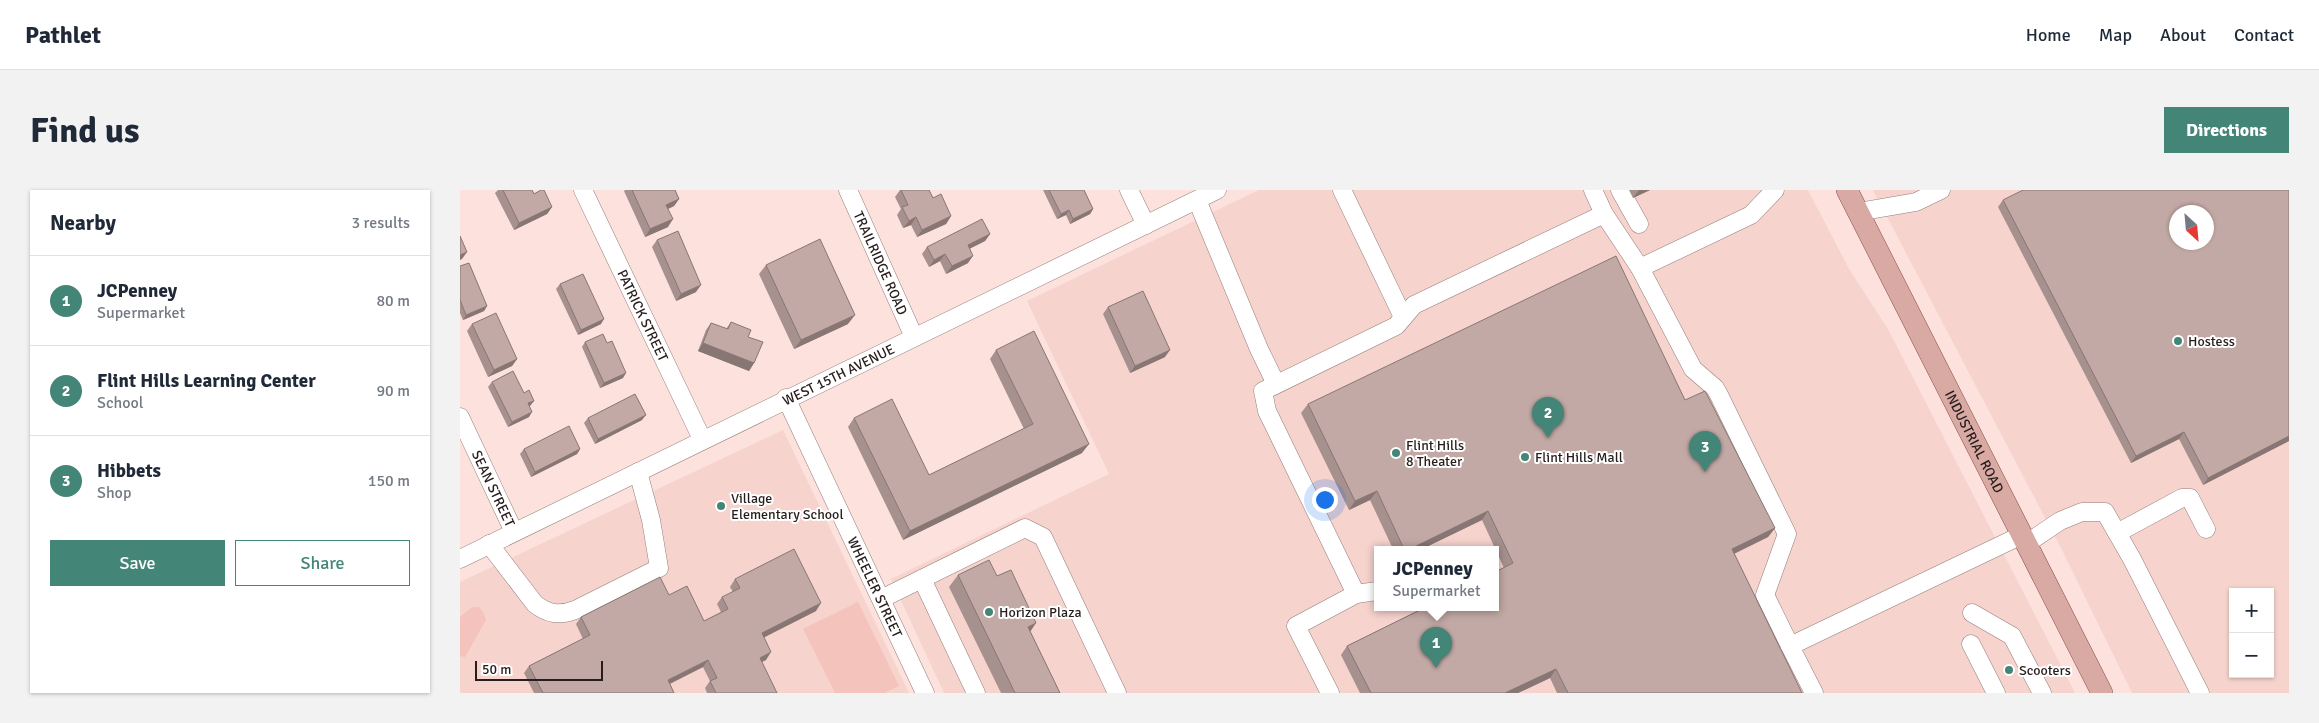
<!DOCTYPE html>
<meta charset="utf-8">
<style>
body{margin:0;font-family:Signika,sans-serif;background:#f2f2f3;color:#1f2937}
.controls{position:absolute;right:15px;bottom:15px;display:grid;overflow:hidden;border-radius:0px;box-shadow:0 1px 4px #0004}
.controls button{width:45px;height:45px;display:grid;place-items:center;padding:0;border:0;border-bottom:1px solid #e0e1e3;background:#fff;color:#1f2937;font:25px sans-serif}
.compass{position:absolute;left:1709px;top:15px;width:45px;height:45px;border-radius:50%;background:#fff;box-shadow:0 1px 4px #0004;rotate:154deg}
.scale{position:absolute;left:15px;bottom:12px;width:128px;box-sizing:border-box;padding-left:5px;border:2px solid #271d1c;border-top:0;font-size:14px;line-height:18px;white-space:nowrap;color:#271d1c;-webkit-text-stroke:4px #fff;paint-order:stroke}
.you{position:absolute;left:864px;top:309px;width:18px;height:18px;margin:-12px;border:4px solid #fff;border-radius:50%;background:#1a73e8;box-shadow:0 0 0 8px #1a73e833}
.badge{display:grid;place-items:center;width:32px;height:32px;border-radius:50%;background:#438577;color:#fff;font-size:16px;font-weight:700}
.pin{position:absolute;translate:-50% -41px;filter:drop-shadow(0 1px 2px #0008)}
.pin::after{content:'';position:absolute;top:26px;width:18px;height:15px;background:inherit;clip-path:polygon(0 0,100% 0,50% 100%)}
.popup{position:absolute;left:914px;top:356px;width:125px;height:65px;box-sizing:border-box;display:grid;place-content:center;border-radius:0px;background:#fff;filter:drop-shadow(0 1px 4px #0005);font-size:16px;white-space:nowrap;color:#747a83}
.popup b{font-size:19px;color:#1f2937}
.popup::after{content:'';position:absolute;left:50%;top:100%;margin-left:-10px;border:10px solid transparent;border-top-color:#fff}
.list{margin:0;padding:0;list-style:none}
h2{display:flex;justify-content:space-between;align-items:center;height:65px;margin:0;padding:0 20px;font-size:21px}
h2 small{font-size:16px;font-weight:400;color:#747a83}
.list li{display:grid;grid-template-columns:32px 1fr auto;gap:15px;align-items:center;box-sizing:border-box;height:90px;padding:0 20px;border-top:1px solid #e0e1e3}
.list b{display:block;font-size:19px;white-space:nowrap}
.list p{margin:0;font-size:16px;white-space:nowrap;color:#747a83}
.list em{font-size:16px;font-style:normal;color:#747a83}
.actions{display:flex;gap:10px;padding:15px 20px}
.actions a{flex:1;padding:11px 0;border:1px solid #438577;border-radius:0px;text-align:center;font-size:18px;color:#438577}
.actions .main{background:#438577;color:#fff}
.map{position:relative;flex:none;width:1829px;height:503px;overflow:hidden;border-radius:0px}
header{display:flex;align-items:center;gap:30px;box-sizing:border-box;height:70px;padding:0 25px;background:#fff;border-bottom:1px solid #e0e1e3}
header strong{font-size:24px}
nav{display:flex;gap:28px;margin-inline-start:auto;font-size:18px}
.intro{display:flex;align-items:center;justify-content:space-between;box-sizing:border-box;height:120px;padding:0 30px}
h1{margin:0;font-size:35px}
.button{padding:12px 22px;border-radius:0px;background:#438577;color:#fff;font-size:18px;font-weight:700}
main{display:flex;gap:30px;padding:0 30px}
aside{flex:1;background:#fff;border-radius:0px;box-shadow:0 1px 4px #0004}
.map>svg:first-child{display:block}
</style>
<header>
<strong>Pathlet</strong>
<nav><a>Home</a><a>Map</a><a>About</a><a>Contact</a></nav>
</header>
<div class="intro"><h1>Find us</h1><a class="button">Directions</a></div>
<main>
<aside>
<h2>Nearby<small>3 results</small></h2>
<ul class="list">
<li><span class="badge">1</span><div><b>JCPenney</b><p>Supermarket</p></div><em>80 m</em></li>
<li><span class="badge">2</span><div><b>Flint Hills Learning Center</b><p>School</p></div><em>90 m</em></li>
<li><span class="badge">3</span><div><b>Hibbets</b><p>Shop</p></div><em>150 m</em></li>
</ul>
<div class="actions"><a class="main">Save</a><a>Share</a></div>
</aside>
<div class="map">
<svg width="1829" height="503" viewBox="0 0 1829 503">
<rect width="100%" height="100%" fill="#fce1dd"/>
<!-- built -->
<path fill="#f6d3cd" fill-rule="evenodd" d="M799,0H1348L1389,79L1429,141L1615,503H484L431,389L649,284L567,111ZM917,359H1035V417H917Z
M1413,0H1829V503H1672L1602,360ZM1716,22H1746V52H1716ZM1773,402H1810V484H1773Z
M323,240L449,503H0V392Z"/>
<!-- green -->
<path fill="#f3c3bc" d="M398,412L439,496L424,503H375L343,439Z
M12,417H19L23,422L26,430L5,467L0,466V427Z"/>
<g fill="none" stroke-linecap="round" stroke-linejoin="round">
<!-- minor casing -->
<g stroke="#957d7a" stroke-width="19">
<g id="minor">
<path id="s1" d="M123,0L242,249"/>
<path id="s2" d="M388,0L454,147"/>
<path d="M669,0L686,35"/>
<path d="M882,0L943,127"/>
<path d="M1133,0L1144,24L1180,78L1291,25L1315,0"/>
<path d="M1160,0L1179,34"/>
<path d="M737,10L799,159L816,194"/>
<path d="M1398,22L1456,12L1481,0"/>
<path d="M1180,78L1233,179L1255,198L1259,205L1327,344L1305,405L1330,456"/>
<path id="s3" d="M326,208L465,503"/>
<path id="s4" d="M0,227L54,342"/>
<path d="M1657,343L1722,308H1730L1746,339"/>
<path d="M29,354L75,414C88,424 99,426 115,420L199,378L191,330L178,282"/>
<path d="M1566,354L1600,331L1622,322H1645L1672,369L1740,503"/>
<path id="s5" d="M0,369L757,0"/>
<path d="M462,389L516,503"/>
<path d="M896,404L917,401"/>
<path d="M421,409L565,338L583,347L657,503"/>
<path d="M1512,423L1552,446L1582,503"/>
<path d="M1511,454L1536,503"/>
<path d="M870,503L836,436L896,404L807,221L803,201L936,136L954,115L1144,24"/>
<path d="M1354,503L1330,456L1562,345"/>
</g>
</g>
<!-- major casing -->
<g stroke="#8a524b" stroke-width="22">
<g id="major">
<path id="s6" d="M1387,0L1642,503"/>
</g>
</g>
<!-- minor -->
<use href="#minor" stroke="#fff" stroke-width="18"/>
<!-- major -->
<use href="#major" stroke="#d9a9a3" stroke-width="21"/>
</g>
<!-- wall -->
<path fill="#a7918e" d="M38,0H72L74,4L92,17L87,24L54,40L35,3Z
M165,0H215L219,9L214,16L208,19V37L185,47L164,1Z
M440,0H469L473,8L491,26L486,34L457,47L451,35L443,38L437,25L441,19L435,7Z
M583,0H624L633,19L630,24L610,34L606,25L597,29Z
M1169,0H1190L1173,8Z
M1543,10L1829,251L1743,295L1719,249L1671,273L1538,17Z
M530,44L525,51L509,59L508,73L486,84L480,71L469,77L462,64L467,57Z
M197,50L236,102L216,111L192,57Z
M306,75L388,134L334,159L299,84Z
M0,76L27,116L24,121L3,130L0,123Z
M100,94L141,134L118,145L96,99Z
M648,117L705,167L670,183L643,124Z
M271,132L288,147L294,173L289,181L238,161L246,140L251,133L266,139Z
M12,134L57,169L52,176L28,187L7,141Z
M125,152L163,188L140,198L122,157Z
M536,160L622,263L443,350L388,237L394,228L469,285L564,239L530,169Z
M32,192L64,203L74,211L69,216V227L48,237L28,197Z
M1225,210L1315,338L1308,347L1274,364L1342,503H1097L1090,488L1058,503H900L881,465L887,456L1044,378L1022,330L962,359H933L910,310L889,320L841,223L848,214Z
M128,228L182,230L135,254L124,233Z
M64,259H120L117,264L71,287L60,264Z
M498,385L537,386L570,441L600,503H541L489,397Z
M275,389L356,421L304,447L306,470L301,472L317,503H247L245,498L250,491L243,477L210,494L214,503H74L64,483L69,476L123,449L116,434L121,427L209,405L244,431L261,422L257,414L262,407L273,402L270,397Z"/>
<!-- shaded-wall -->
<path fill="#887674" d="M1179,0H1190L1173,8Z
M219,9L214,16L201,22L206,15Z
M92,17L87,24L54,40L59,33Z
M633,19L630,24L610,34L613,29Z
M609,20L606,25L597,29L601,24Z
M491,26L486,34L457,47L462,40Z
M456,27L451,35L443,38L449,31Z
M213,29L208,37L185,47L190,39Z
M530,44L525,51L503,62L508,55Z
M7,62L2,69L0,70V65Z
M485,64L480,71L469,77L474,70Z
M513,66L508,73L486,84L492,76Z
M241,95L236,102L216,111L221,104Z
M27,116L24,121L3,130L6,125Z
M395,125L388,134L334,159L341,150Z
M144,129L141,134L118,145L121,140Z
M243,153L294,173L289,181L238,161Z
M710,160L705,167L670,183L675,176Z
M57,169L52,176L28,187L34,180Z
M166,183L163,188L140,198L144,193Z
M74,211L70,216L64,219L68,213Z
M72,222L69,227L48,237L52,232Z
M186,225L182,230L135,254L138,249Z
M1724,242L1719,249L1671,273L1676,266Z
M1829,246V251L1743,295L1748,288Z
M629,254L622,263L443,350L450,341Z
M120,259L117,264L71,287L75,282Z
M917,301L910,310L889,320L895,311Z
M1028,321L1022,330L962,359H950Z
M1315,338L1308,347L1265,368L1272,359Z
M361,413L356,421L297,451L302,443Z
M576,433L568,445V437Z
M311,462L306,470L294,476L300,468Z
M248,470L243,477L203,497L208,490Z
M1096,479L1090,488L1058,503H1045Z"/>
<!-- building -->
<path fill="#c2a9a5" stroke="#887674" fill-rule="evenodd" d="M43,0H72L74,4L81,0H84L92,17L59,33Z
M172,0H215L219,9L206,15L213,29L190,39Z
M441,0H469L473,8L481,4L491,26L462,40L456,27L449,31L442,17L448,15Z
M589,0H624L633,19L613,29L609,20L601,24Z
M1563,0H1829V246L1748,288L1724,242L1676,266L1543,10ZM1716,22H1746V52H1716Z
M522,29L530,44L508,55L513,66L492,76L485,64L474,70L467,57Z
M218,41L241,95L221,104L197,50Z
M0,46L7,62L0,65Z
M360,49L395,125L341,150L306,75Z
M1156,66L1225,210L1245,201L1315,338L1272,359L1342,503H1108L1096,479L1045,503H911L887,456L966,417H1035V382L1053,373L1028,321L950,359H944L917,301L895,311L848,214Z
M9,73L27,116L6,125L0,110V76Z
M123,84L144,129L121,140L100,94Z
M683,101L710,160L675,176L648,117Z
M36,123L57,169L34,180L12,134Z
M271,132L291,140L288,147L303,152L294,173L243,153L251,133L268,139Z
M574,141L629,254L450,341L394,228L432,209L469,285L573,234L536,160Z
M143,144L147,153L152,151L166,183L144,193L125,152Z
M53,181L64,203L69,200L74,211L68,213L72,222L52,232L32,192Z
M175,204L186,225L138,249L128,228Z
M109,236L120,259L75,282L64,259Z
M334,359L361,413L302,443L311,462L300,468L317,503H256L250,491L257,488L248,470L208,490L214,503H83L69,476L130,445L121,427L200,387L209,405L227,396L244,431L268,419L262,407L280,398L275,389Z
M529,370L537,386L551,380L576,433L568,437L600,503H555L498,385Z"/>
<!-- markers -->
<g fill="#438577" stroke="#fff" stroke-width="2">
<circle cx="1718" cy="151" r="5"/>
<circle cx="936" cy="263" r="5"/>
<circle cx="1065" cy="267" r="5"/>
<circle cx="261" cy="316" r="5"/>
<circle cx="529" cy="422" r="5"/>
<circle cx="1549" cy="480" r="5"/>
</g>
<g text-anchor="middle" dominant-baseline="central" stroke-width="4" stroke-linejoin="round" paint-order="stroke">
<!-- street labels -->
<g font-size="14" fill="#271d1c" stroke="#fff">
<text stroke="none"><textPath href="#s2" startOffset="80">TRAILRIDGE ROAD</textPath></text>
<text stroke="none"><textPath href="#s1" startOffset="139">PATRICK STREET</textPath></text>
<text stroke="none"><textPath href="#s5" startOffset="421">WEST 15TH AVENUE</textPath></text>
<text stroke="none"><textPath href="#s6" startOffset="282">INDUSTRIAL ROAD</textPath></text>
<text stroke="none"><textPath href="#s4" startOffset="79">SEAN STREET</textPath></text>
<text stroke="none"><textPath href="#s3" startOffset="209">WHEELER STREET</textPath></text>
</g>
<!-- poi labels -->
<g font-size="14" fill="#271d1c" stroke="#fff" text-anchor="start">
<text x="1728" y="151">Hostess</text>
<text x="946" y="255">Flint Hills<tspan x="946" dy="16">8 Theater</tspan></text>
<text x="1075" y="267">Flint Hills Mall</text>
<text x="271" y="308">Village<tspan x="271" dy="16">Elementary School</tspan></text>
<text x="539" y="422">Horizon Plaza</text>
<text x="1559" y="480">Scooters</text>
</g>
</g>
</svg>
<div class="controls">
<button>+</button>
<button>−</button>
</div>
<svg class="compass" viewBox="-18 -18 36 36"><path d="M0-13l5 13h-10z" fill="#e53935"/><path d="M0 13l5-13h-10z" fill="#747a83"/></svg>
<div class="scale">50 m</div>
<div class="you"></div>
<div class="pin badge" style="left:976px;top:478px">1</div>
<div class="popup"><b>JCPenney</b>Supermarket</div>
<div class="pin badge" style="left:1088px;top:248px">2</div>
<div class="pin badge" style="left:1245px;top:282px">3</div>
</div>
</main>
